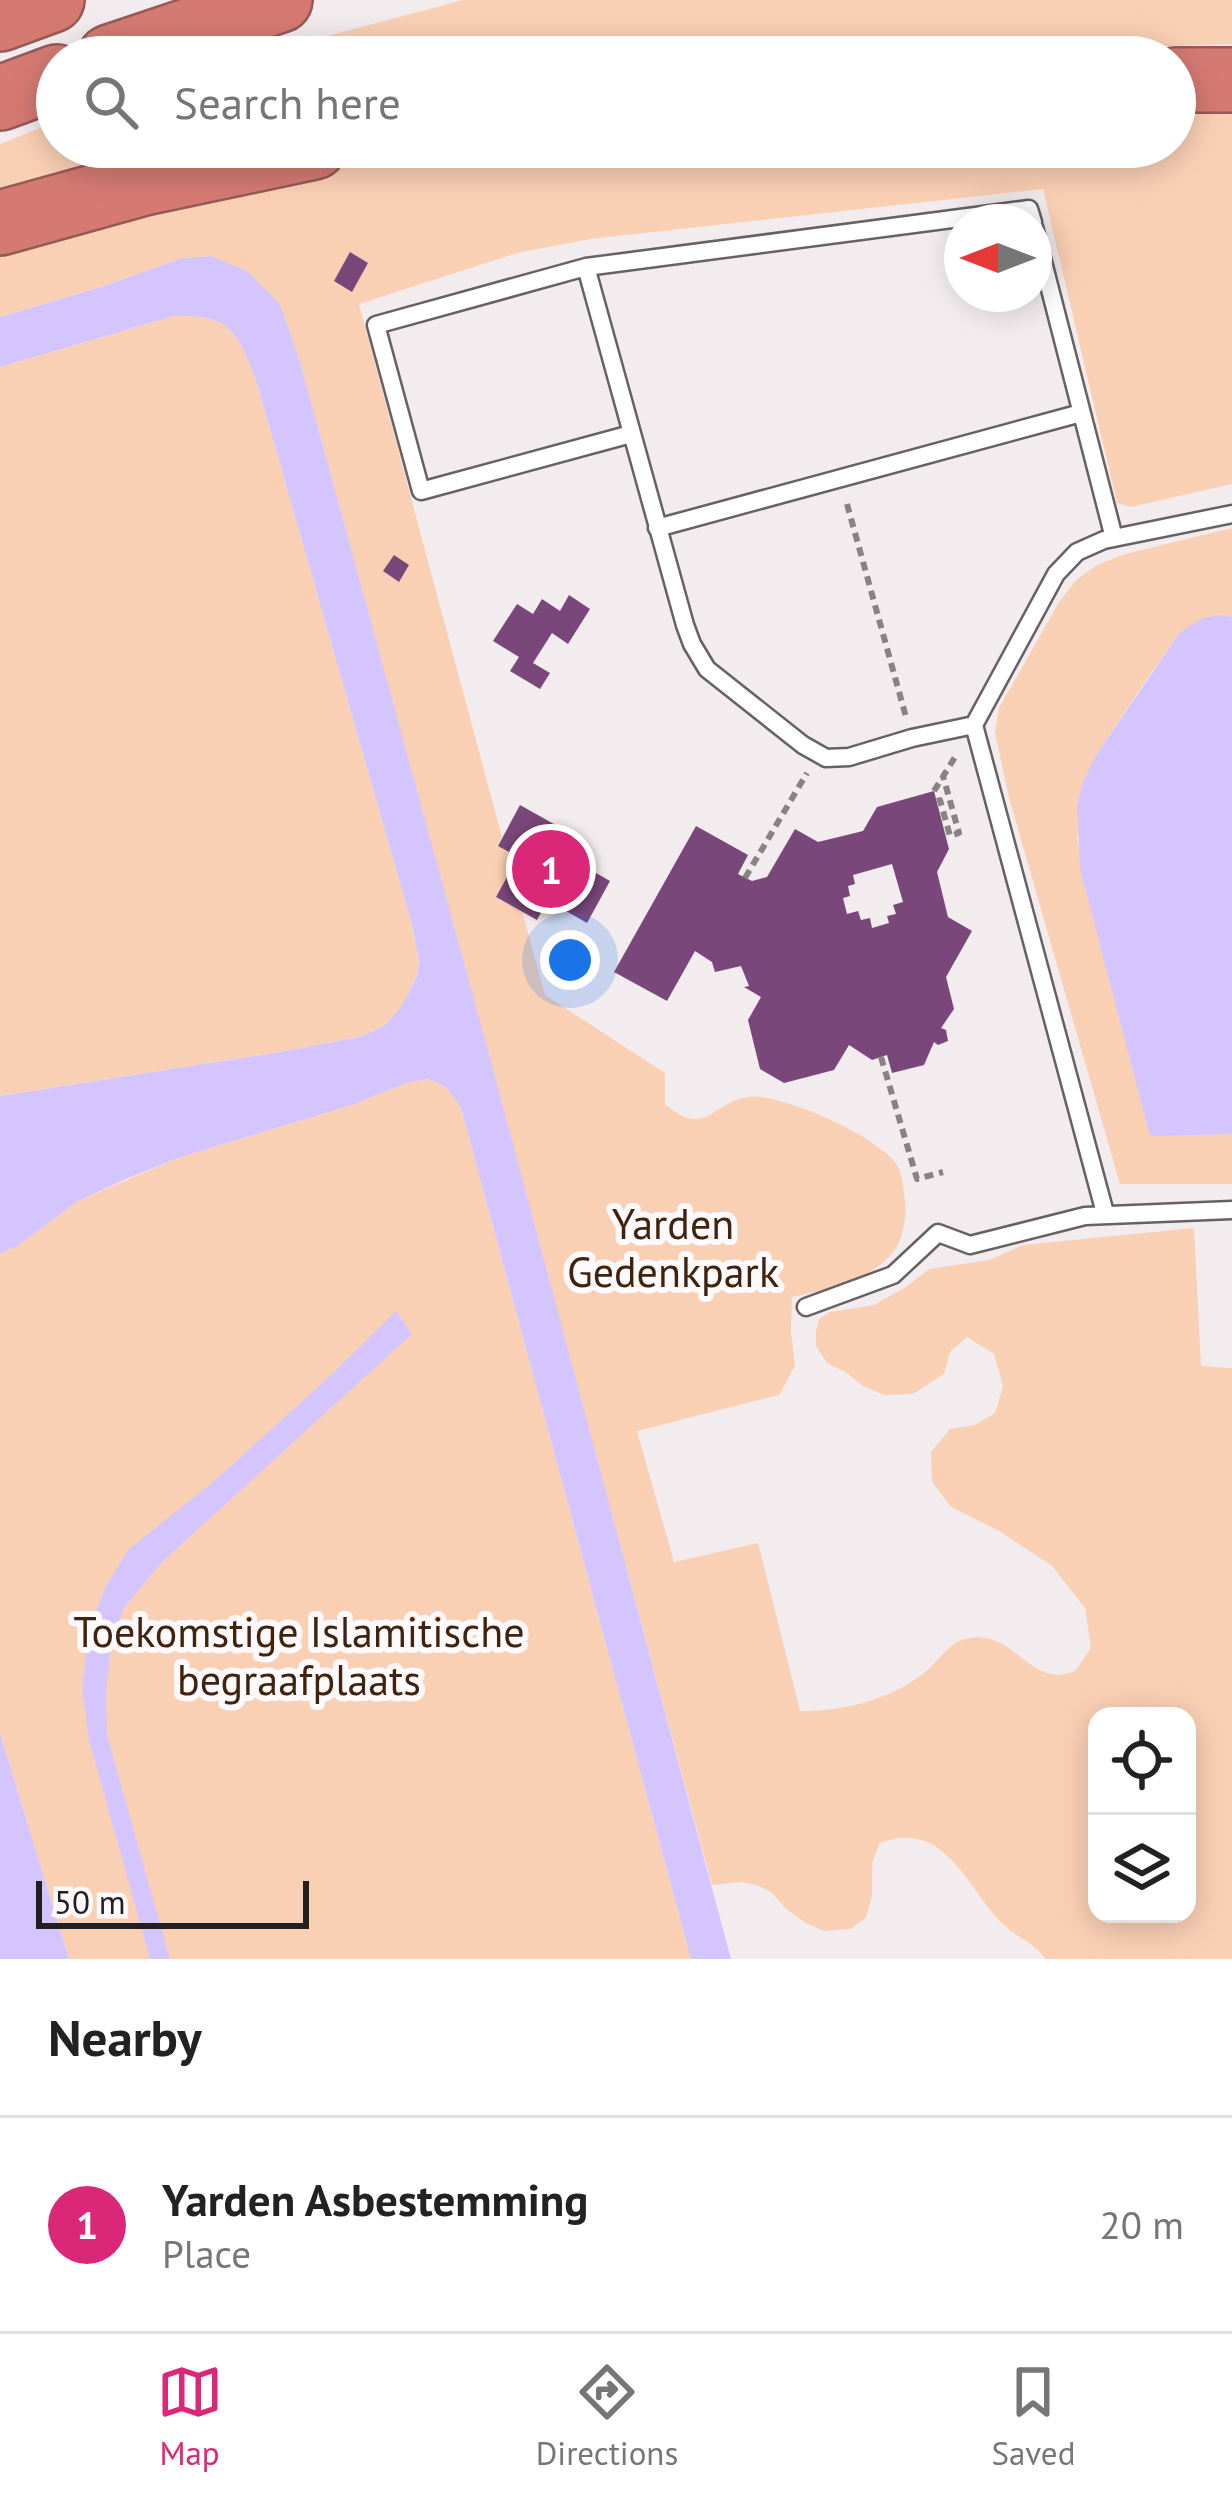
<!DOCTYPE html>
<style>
body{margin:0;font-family:"PT Sans",sans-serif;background:#f6f6f6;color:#222}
.controls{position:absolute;right:36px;bottom:36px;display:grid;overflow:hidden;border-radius:24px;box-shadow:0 6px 30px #0003}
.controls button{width:108px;height:108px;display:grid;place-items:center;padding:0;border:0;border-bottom:3px solid #e0e0e0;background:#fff;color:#222;font:60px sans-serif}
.compass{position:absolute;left:944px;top:204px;width:108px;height:108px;border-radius:50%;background:#fff;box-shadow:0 6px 30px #0003;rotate:270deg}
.scale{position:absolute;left:36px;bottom:30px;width:273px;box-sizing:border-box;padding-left:12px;border:6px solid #221f20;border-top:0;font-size:33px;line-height:42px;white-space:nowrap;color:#221f20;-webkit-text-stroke:9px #fefafb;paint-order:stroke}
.you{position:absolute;left:570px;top:960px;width:42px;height:42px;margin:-30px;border:9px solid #fff;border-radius:50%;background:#1a73e8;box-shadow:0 0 0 18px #1a73e833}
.badge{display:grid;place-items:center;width:78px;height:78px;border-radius:50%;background:#db2777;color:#fff;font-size:39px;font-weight:700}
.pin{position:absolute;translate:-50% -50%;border:6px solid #fff;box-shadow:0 3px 12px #0006}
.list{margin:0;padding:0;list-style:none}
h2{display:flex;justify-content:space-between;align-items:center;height:156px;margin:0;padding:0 48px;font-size:51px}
h2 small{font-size:39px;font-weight:400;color:#767676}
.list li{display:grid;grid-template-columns:78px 1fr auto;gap:36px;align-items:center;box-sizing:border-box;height:216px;padding:0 48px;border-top:3px solid #e0e0e0}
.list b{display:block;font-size:45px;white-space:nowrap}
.list p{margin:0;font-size:39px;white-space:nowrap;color:#767676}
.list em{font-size:39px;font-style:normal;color:#767676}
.icon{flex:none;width:66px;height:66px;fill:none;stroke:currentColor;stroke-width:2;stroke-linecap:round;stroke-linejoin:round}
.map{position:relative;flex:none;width:1232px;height:1959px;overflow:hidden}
.search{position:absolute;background:#fff;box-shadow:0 6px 30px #0003;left:36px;right:36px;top:36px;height:132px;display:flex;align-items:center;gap:30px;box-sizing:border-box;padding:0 42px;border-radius:66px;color:#767676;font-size:45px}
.sheet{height:372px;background:#fff}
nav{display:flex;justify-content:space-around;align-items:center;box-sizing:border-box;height:168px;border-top:3px solid #e0e0e0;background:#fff;font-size:33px;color:#767676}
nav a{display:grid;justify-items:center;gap:6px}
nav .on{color:#db2777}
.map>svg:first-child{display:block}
</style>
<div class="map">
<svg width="1232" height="1959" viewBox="0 0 1232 1959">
<rect width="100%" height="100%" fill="#f3ecee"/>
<!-- green -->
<path fill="#fad0b5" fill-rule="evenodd" d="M463,0H1232V44L1139,47L977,57H247Z
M1175,90L1232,91V484L1131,507L1117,503L1043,189L590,239L517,253L359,304L502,837L498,845L518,857L496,897L522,911L545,995L665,1073V1104C705,1139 711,1103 748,1097C780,1092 880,1137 897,1165C902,1173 904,1191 905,1201C907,1222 902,1246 886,1260C859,1284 826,1290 792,1297L791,1331L795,1366L779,1395L637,1431L674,1562L758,1543L800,1711C843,1711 887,1701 923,1674C936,1664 948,1643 965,1639C1008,1628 1023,1673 1057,1675C1063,1675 1069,1673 1075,1671L1091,1648L1085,1608L1052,1566L999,1531L951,1507L932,1482L931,1452L950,1429L975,1425L995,1413L1003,1386L994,1354L967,1337L950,1352L944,1374L913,1394L884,1395L863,1386L847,1373L827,1363L816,1346V1330L819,1319L830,1312L874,1305L906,1287L929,1269L989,1260L1023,1245L1194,1228L1201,1366L1232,1368V1959H1045C1035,1943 1015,1937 1002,1923C966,1887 945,1818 880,1843L872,1863V1896L866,1918L850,1929L824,1931L806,1923L786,1909L772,1893L759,1886L742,1882L712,1885L300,362L211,256L182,258L104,286L0,317V243C144,207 288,169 436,147H1175ZM1097,1716H1187V1914H1097Z
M57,121V147H223L0,207V144Z
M174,316C228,315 236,328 255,377L412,925L419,960L417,975L409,992L400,1009L385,1025L363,1036L286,1051L0,1096V367Z
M1232,528V617L1221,615L1180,632L1140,689L1096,755L1077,838L1150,1135L1232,1134V1184H1120L1009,798L995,733L999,708L1058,604L1076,580L1097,565L1125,554Z
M428,1079L446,1087L461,1108L691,1959H69L0,1733V1254L19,1245L78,1201L178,1158L355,1104L406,1083Z"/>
<!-- water -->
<path fill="#d4c5ff" d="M211,256L247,271L280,304L300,362L486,1043L731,1959H691L461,1108L446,1087L428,1079L406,1083L355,1104L178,1158L126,1179L78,1201L19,1245L0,1254V1096L286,1051L363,1036L385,1025L400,1008L409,992L417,976L419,960L412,925L255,377C236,328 228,315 174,316L0,367V317L104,286L182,258Z
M1221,615L1232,617V1134L1150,1136L1080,869L1077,806L1083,782L1096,755L1180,632L1203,618Z
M396,1311L412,1334L161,1563L123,1609L110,1654L106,1692L107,1735L170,1959H150L89,1740L82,1689L89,1629L106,1586L128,1550L213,1482L331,1375Z
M0,1733L69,1959H0Z"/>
<!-- building -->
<path fill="#7a477b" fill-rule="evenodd" d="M350,252L368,263L352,292L334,281Z
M394,555L409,565L399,582L383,571Z
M569,595L590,609L568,644L552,633L533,663L550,673L540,689L510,671L519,657L493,641L517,604L533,614L542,599L560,611Z
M934,791L949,849L937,872L948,917L972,931L946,977L954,1009L941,1028L946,1030L948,1041L938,1045L934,1042L924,1065L892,1073L887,1055L872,1060L849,1045L834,1070L784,1083L760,1069L748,1020L761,997L744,987L749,986L741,966L715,972L712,962L695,951L667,1001L614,972L696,826L748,855L738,874L752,881L767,877L795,829L818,842L863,831L877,807ZM892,864L903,902L893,905L896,914L887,916L889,923L872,928L870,918L861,920L858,911L847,914L843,898L850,896L848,886L855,884L853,875Z
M520,805L561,828L570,858L610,881L587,923L559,907L542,911L537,920L496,897L518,857L498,846Z"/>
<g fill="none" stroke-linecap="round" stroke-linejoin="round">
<!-- lane casing -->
<g stroke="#686164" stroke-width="21">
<path id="lane" d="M1034,227L1114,538
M586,267L685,625L692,644L707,669L803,745L826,758L849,757L912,738L974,725
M631,434L421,491L376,325L586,267L1029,209L1033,222
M657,528L1081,413
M1105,1213L974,725L1056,574L1077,552L1104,540L1232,514
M806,1307L893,1275L938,1233L970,1245L1085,1216L1232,1210"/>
</g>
<!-- highway casing -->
<g stroke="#965a56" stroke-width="68">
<path id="highway" d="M0,19L52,0
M110,57L280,0
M1175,80H1232
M0,98L57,77
M0,223L144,183L314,147"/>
</g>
<!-- path -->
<path stroke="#878284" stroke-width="6" stroke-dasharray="9 6" stroke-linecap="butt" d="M847,504L906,717
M934,791L957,754
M937,801L940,800L950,836L959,833L943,776
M745,878L807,773
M881,1057L917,1179L943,1172"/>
<!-- lane -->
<use href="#lane" stroke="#fff" stroke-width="16"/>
<!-- highway -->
<use href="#highway" stroke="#d57a73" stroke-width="63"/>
</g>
<g text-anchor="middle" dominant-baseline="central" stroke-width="12" stroke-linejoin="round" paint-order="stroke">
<!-- park labels -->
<g font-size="42" fill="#3f230f" stroke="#fefafb">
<text x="673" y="1223">Yarden<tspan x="673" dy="48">Gedenkpark</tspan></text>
<text x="299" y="1631">Toekomstige Islamitische<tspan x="299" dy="48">begraafplaats</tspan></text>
</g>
</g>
</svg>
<div class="controls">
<button><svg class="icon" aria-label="locate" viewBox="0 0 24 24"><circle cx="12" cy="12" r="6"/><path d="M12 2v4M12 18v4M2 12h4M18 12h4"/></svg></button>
<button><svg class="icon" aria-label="layers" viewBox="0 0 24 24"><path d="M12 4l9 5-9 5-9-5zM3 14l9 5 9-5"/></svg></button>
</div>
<svg class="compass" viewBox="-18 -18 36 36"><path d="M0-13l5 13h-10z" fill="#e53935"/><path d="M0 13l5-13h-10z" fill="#767676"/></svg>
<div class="scale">50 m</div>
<div class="you"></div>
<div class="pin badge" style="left:551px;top:869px">1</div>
<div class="search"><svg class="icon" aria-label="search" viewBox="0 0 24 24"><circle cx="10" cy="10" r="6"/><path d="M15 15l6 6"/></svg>Search here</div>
</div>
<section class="sheet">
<h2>Nearby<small></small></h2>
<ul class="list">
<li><span class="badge">1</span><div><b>Yarden Asbestemming</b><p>Place</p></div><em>20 m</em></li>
</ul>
</section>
<nav>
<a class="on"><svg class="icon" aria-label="map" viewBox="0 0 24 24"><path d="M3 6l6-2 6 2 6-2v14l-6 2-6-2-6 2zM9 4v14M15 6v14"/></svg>Map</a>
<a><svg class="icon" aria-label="directions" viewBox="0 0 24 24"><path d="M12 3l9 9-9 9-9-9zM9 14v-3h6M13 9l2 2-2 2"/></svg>Directions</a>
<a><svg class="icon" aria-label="saved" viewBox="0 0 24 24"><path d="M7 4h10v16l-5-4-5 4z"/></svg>Saved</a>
</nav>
